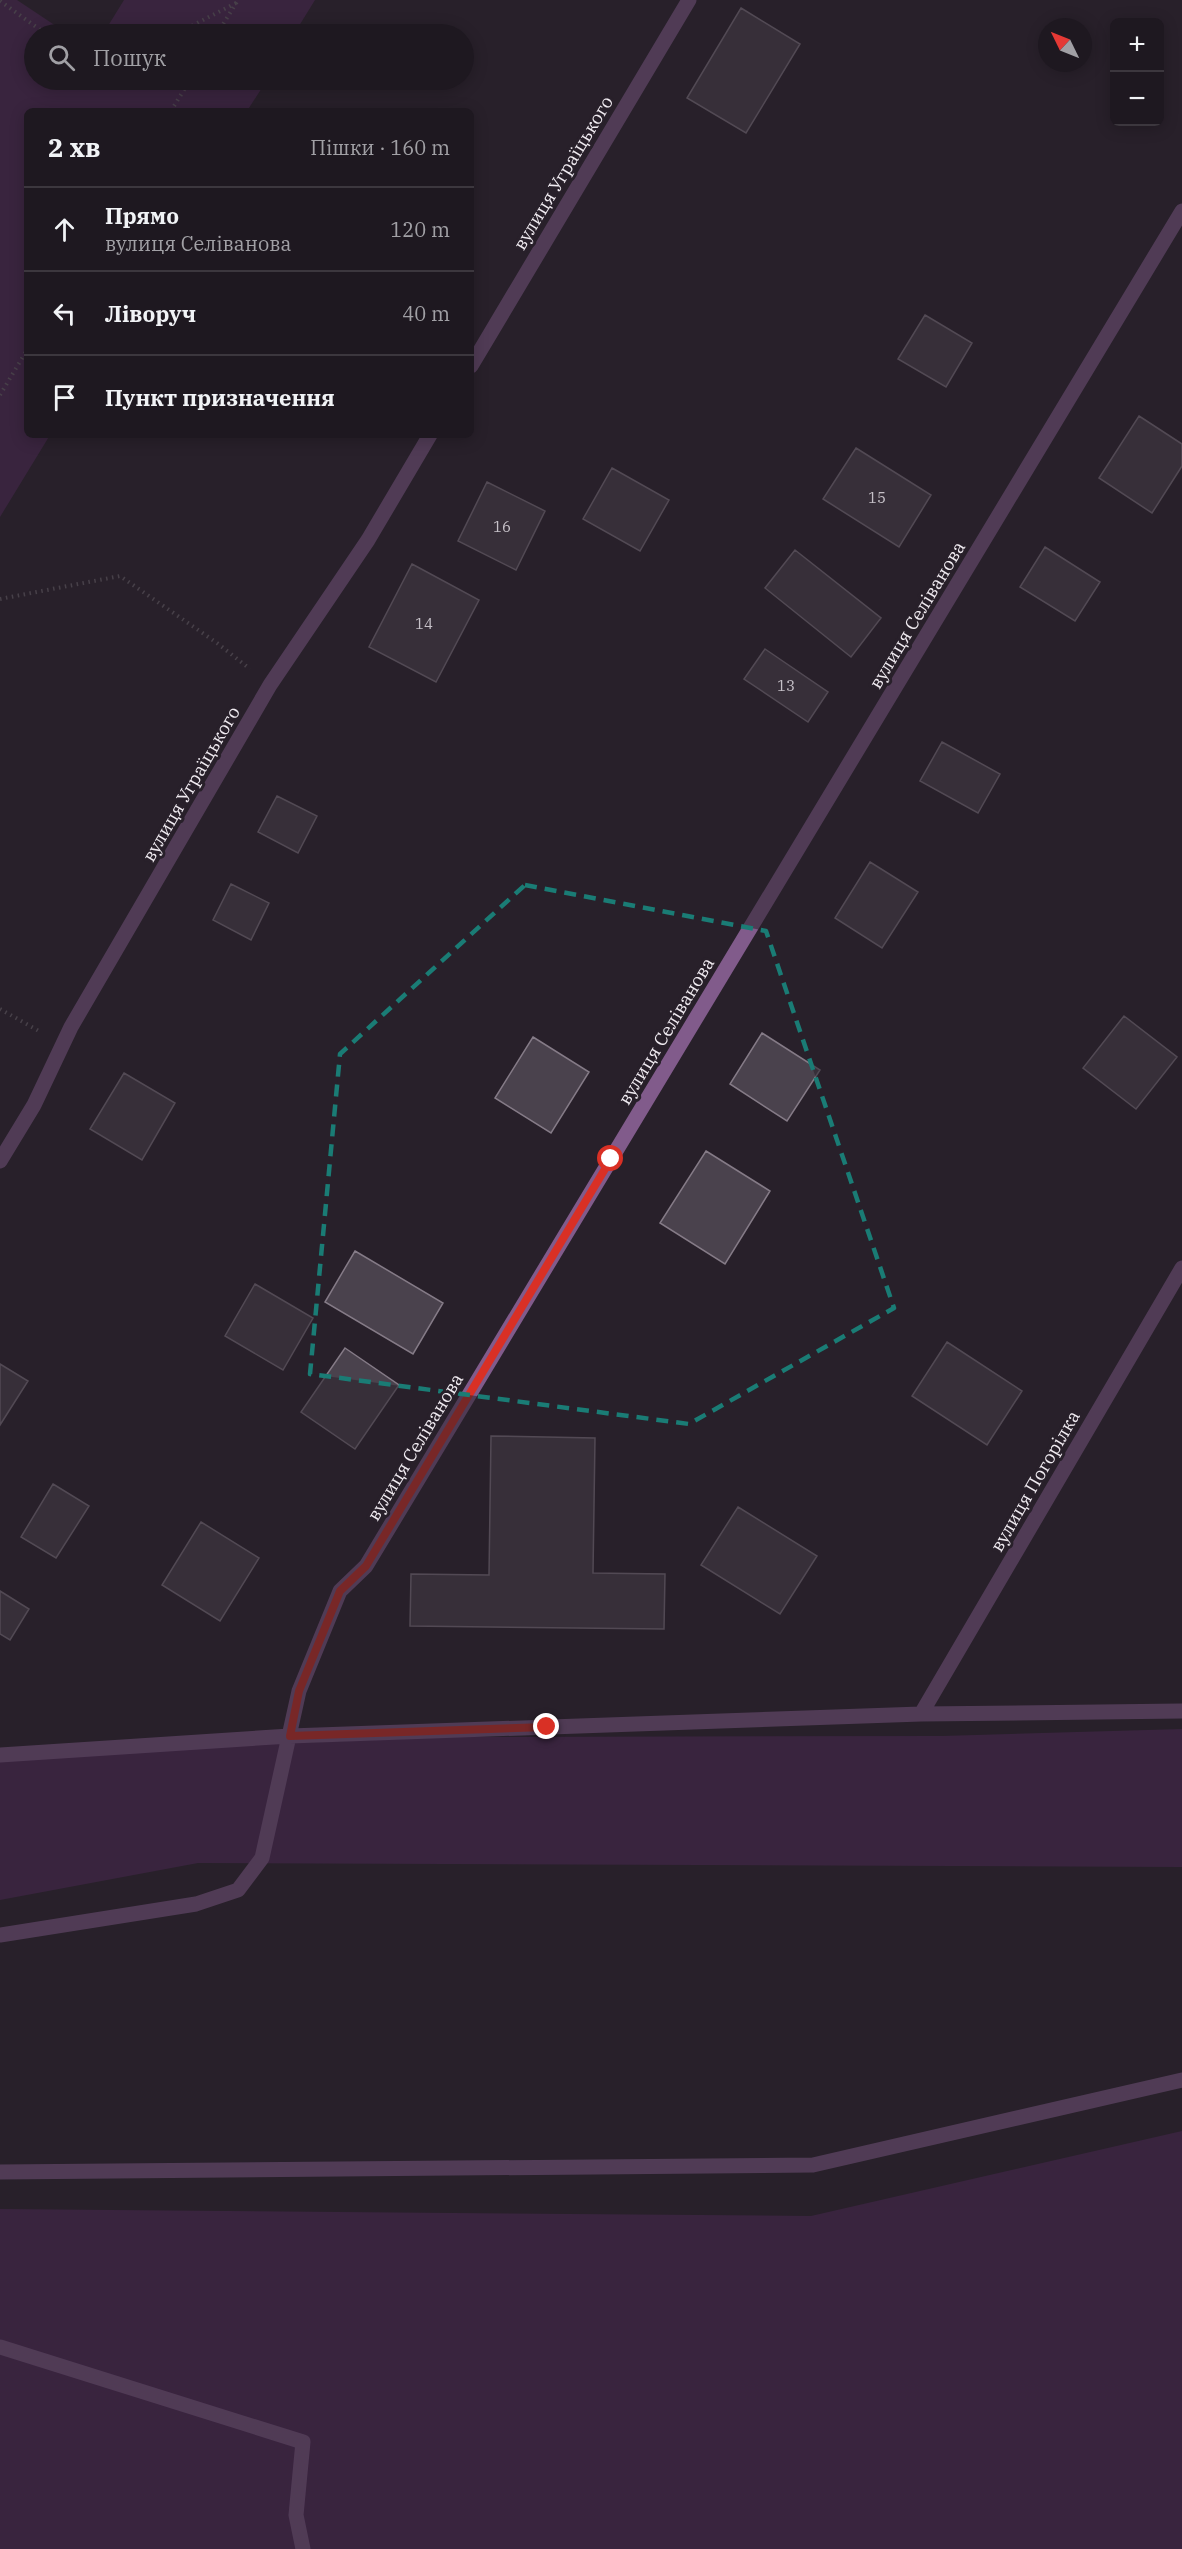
<!DOCTYPE html>
<html lang="uk">
<meta charset="utf-8">
<style>
body{margin:0;font-family:"IBM Plex Serif",serif;background:#262129;color:#f1f3f6}
.controls{position:absolute;right:18px;top:18px;display:grid;overflow:hidden;border-radius:9px;box-shadow:0 3px 15px #0003}
.controls button{width:54px;height:54px;display:grid;place-items:center;padding:0;border:0;border-bottom:2px solid #3c373e;background:#1e1820;color:#f1f3f6;font:30px sans-serif}
.compass{position:absolute;left:1038px;top:18px;width:54px;height:54px;border-radius:50%;background:#1e1820;box-shadow:0 3px 15px #0003;rotate:313deg}
.stop{position:absolute;width:18px;height:18px;margin:-14px;border:4px solid #d93025;border-radius:50%;background:#fff}
.stop.end{background:#d93025;border-color:#fff;box-shadow:0 2px 6px #0008}
.list{margin:0;padding:0;list-style:none}
h2{display:flex;justify-content:space-between;align-items:center;height:78px;margin:0;padding:0 24px;font-size:26px}
h2 small{font-size:20px;font-weight:400;color:#a1a0a5}
.list li{display:grid;grid-template-columns:39px 1fr auto;gap:18px;align-items:center;box-sizing:border-box;height:84px;padding:0 24px;border-top:2px solid #3c373e}
.list b{display:block;font-size:22px;white-space:nowrap}
.list p{margin:0;font-size:20px;white-space:nowrap;color:#a1a0a5}
.list em{font-size:20px;font-style:normal;color:#a1a0a5}
.icon{flex:none;width:33px;height:33px;fill:none;stroke:currentColor;stroke-width:2;stroke-linecap:round;stroke-linejoin:round}
.map{position:relative;flex:none;width:1182px;height:2549px;overflow:hidden}
.search{position:absolute;background:#1e1820;box-shadow:0 3px 15px #0003;left:24px;top:24px;width:450px;height:66px;display:flex;align-items:center;gap:15px;box-sizing:border-box;padding:0 21px;border-radius:33px;color:#a1a0a5;font-size:22px}
.panel{position:absolute;background:#1e1820;box-shadow:0 3px 15px #0003;left:24px;top:108px;width:450px;height:330px;border-radius:9px}
.map>svg:first-child{display:block}
</style>
<div class="map">
<svg width="1182" height="2549" viewBox="0 0 1182 2549">
<rect width="100%" height="100%" fill="#28202a"/>
<!-- green -->
<path fill="#4e2857" d="M0,0H17L68,34H34V80H267L247,111H27V435H50L0,517Z
M124,0H315L294,34H103Z
M1182,1729V1867L198,1863L0,1900V1754L457,1737L942,1736Z
M1182,2131V2549H0V2209L811,2216Z"/>
<!-- building -->
<path fill="#4a424d" stroke="#857b87" stroke-width="1.5" d="M741,8L800,44L746,133L687,98Z
M925,315L972,343L946,387L898,359Z
M1139,416L1182,444V466L1152,513L1099,478Z
M856,448L931,495L899,547L823,499Z
M612,468L669,500L640,551L583,519Z
M487,482L545,511L516,570L458,541Z
M1045,547L1100,582L1075,621L1020,587Z
M795,550L881,618L851,657L765,588Z
M412,564L479,600L436,682L369,647Z
M765,649L828,692L808,722L744,679Z
M942,742L1000,774L978,813L920,781Z
M277,796L317,816L298,853L258,832Z
M870,862L918,892L882,948L835,918Z
M231,884L269,903L251,940L213,920Z
M1124,1016L1177,1057L1136,1109L1083,1068Z
M762,1033L820,1070L787,1121L730,1084Z
M533,1037L589,1072L551,1133L495,1098Z
M124,1073L175,1103L142,1160L90,1129Z
M706,1151L770,1191L725,1264L660,1223Z
M355,1251L443,1303L413,1354L325,1302Z
M255,1284L313,1318L283,1370L225,1336Z
M947,1342L1022,1391L987,1445L912,1396Z
M345,1348L399,1385L355,1449L301,1412Z
M0,1364L28,1381L0,1425Z
M491,1436L595,1438L593,1573L665,1574L664,1629L410,1626L411,1574L489,1575Z
M53,1484L89,1506L56,1558L21,1537Z
M738,1507L817,1556L780,1614L701,1565Z
M201,1522L259,1558L220,1621L162,1585Z
M0,1591L29,1609L10,1640L0,1634Z"/>
<g fill="none" stroke-linecap="round" stroke-linejoin="round">
<!-- path -->
<path stroke="#6e676f" stroke-width="4" stroke-dasharray="1.5 4.5" stroke-linecap="butt" d="M0,1L46,34
M176,34L236,3
M217,34L238,0
M171,111L190,80
M0,395L27,350
M0,599L120,576L217,643L250,669
M0,1009L39,1031"/>
<!-- lane -->
<path stroke="#815b8b" stroke-width="15" d="M0,2347L303,2442L296,2515L303,2549"/>
<!-- street -->
<path stroke="#815b8b" stroke-width="15" d="M471,366L689,0
M0,1161L34,1105L71,1027L270,685L368,540L430,435
M921,1714L1182,1268
M0,1755L290,1736L921,1714L1182,1711
M0,1935L196,1904L238,1890L262,1858L299,1691L340,1591L366,1566L1182,211
M0,2172L813,2165L1182,2080"/>
</g>
<g fill="none" stroke-linecap="round" stroke-linejoin="round">
<!-- route -->
<path stroke="#d93025" stroke-width="8" d="M547,1727L290,1736L299,1691L340,1591L366,1566L611,1159"/>
</g>
<!-- marked area -->
<path d="M0 0H1182V2549H0ZM525,885L766,931L894,1308L689,1424L310,1374L340,1054Z" fill="#28202a" fill-opacity=".55" fill-rule="evenodd"/>
<path fill="none" stroke="#1a7c75" stroke-width="4.5" stroke-dasharray="12 8" stroke-linejoin="round" d="M525,885L766,931L894,1308L689,1424L310,1374L340,1054Z"/>
<g text-anchor="middle" dominant-baseline="central" stroke-width="6" stroke-linejoin="round" paint-order="stroke">
<!-- number labels -->
<g font-size="15" fill="#c6c1c8">
<text x="877" y="497">15</text>
<text x="502" y="526">16</text>
<text x="424" y="623">14</text>
<text x="786" y="685">13</text>
</g>
<!-- street labels -->
<g font-size="18" fill="#f0ebf1" stroke="#28202a">
<text transform="translate(563 173) rotate(-59)">вулиця Уграїцького</text>
<text transform="translate(917 615) rotate(-59)">вулиця Селіванова</text>
<text transform="translate(191 784) rotate(-60)">вулиця Уграїцького</text>
<text transform="translate(666 1031) rotate(-59)">вулиця Селіванова</text>
<text transform="translate(415 1447) rotate(-59)">вулиця Селіванова</text>
<text transform="translate(1035 1481) rotate(-60)">вулиця Погорілка</text>
</g>
</g>
</svg>
<div class="controls">
<button>+</button>
<button>−</button>
</div>
<svg class="compass" viewBox="-18 -18 36 36"><path d="M0-13l5 13h-10z" fill="#e53935"/><path d="M0 13l5-13h-10z" fill="#a1a0a5"/></svg>
<div class="stop" style="left:611px;top:1159px"></div>
<div class="stop end" style="left:547px;top:1727px"></div>
<div class="search"><svg class="icon" aria-label="search" viewBox="0 0 24 24"><circle cx="10" cy="10" r="6"/><path d="M15 15l6 6"/></svg>Пошук</div>
<section class="panel">
<h2>2 хв<small>Пішки · 160 m</small></h2>
<ul class="list">
<li><svg class="icon" aria-label="ahead" viewBox="0 0 24 24"><path d="M12 20V5M6 11l6-6 6 6"/></svg><div><b>Прямо</b><p>вулиця Селіванова</p></div><em>120 m</em></li>
<li><svg class="icon" aria-label="left" viewBox="0 0 24 24"><path d="M17 20v-9H6M10 6l-5 5 5 5"/></svg><div><b>Ліворуч</b></div><em>40 m</em></li>
<li><svg class="icon" aria-label="arrive" viewBox="0 0 24 24"><path d="M6 21V4h12l-3 4 3 4H6"/></svg><div><b>Пункт призначення</b></div></li>
</ul>
</section>
</div>
